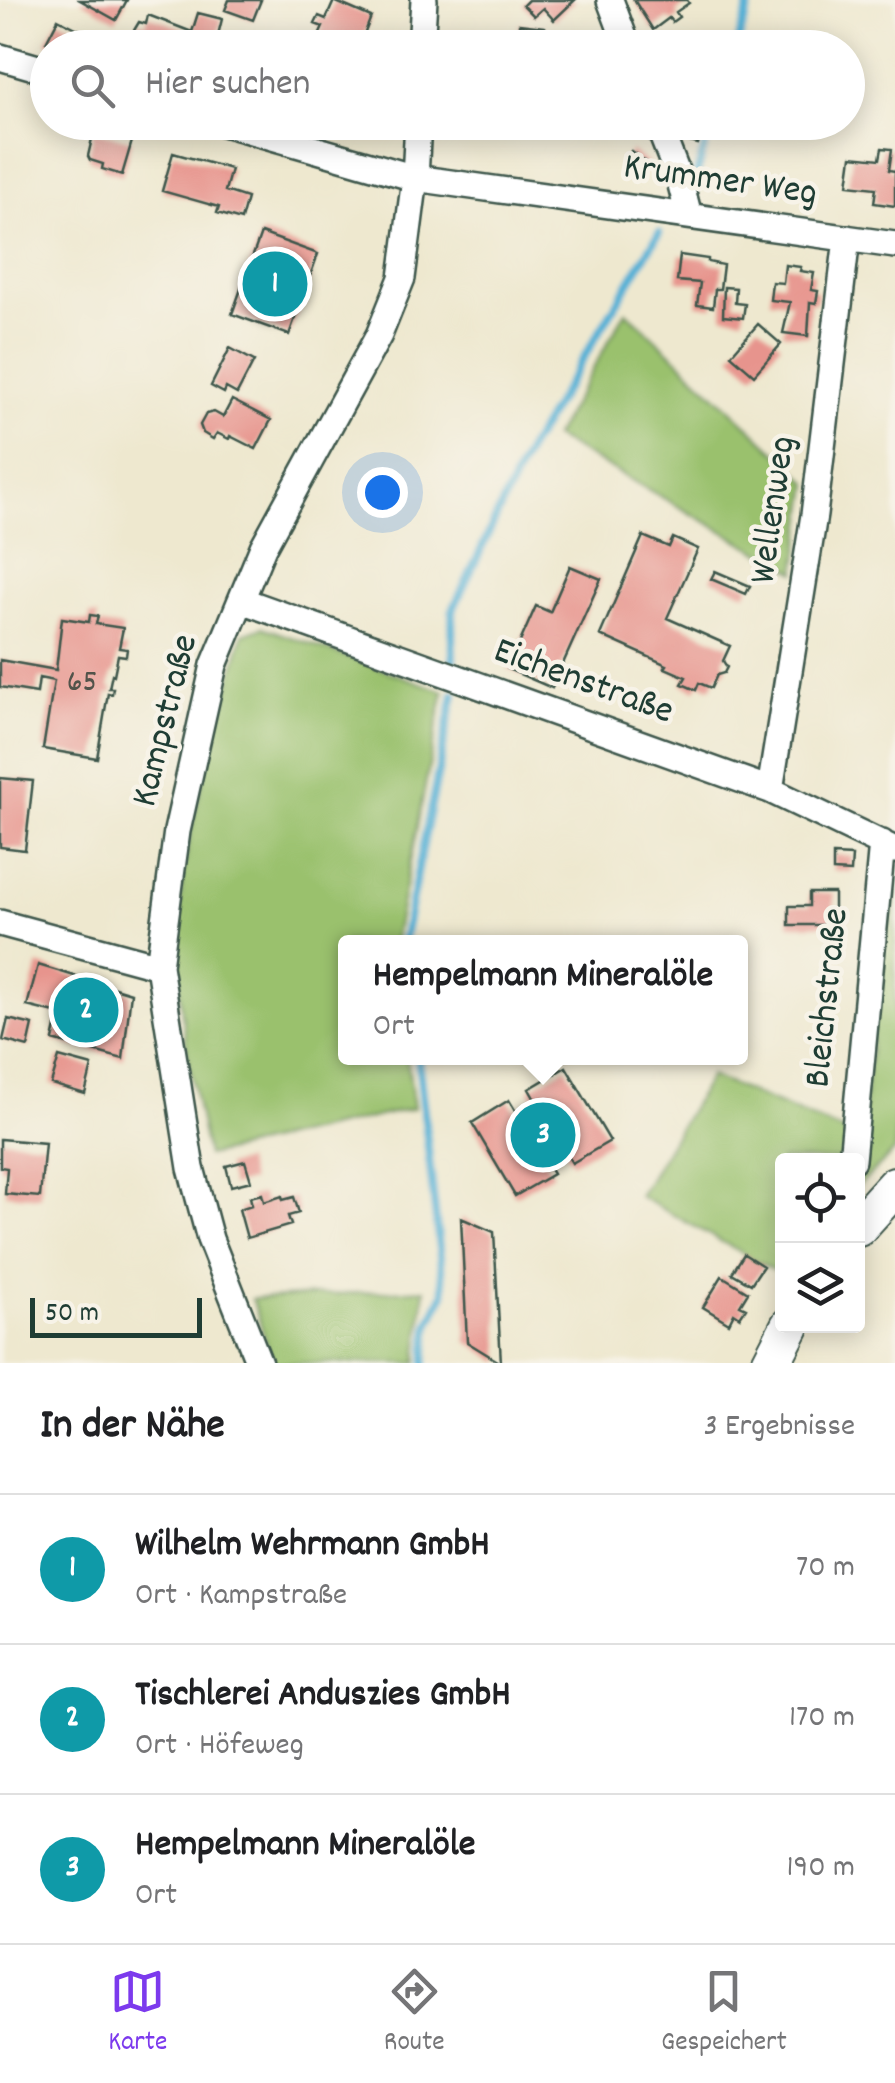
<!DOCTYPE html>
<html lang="de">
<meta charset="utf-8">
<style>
body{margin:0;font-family:Dekko,sans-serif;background:#f6f6f6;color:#202124}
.controls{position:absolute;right:30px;bottom:30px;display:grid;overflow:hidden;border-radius:10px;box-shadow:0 5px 25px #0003}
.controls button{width:90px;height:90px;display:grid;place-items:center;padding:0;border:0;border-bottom:2px solid #e0e0e0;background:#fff;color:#202124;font:50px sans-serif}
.scale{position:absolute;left:30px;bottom:25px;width:172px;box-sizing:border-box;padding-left:10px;border:5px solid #1f3d34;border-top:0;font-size:28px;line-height:35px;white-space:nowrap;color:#1f3d34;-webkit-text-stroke:8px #f7f3e8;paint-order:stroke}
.you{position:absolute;left:382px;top:492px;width:35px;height:35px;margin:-25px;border:8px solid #fff;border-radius:50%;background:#1a73e8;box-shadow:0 0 0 15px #1a73e833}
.badge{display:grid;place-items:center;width:65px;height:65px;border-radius:50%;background:#7c3aed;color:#fff;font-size:32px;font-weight:700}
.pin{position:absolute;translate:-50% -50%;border:5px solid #fff;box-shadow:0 2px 10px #0006}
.popup{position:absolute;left:338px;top:935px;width:410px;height:130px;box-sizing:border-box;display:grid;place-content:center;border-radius:10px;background:#fff;filter:drop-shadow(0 2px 8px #0005);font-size:32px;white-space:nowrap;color:#757577}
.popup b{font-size:38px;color:#202124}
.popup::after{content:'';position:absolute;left:50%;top:100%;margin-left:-20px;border:20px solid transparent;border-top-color:#fff}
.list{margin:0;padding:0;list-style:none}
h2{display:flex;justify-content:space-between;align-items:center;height:130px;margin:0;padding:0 40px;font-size:42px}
h2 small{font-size:32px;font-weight:400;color:#757577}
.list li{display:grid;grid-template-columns:65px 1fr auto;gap:30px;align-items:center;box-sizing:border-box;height:150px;padding:0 40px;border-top:2px solid #e0e0e0}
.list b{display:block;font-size:38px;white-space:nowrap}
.list p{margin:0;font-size:32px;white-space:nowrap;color:#757577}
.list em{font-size:32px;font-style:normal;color:#757577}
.icon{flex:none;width:55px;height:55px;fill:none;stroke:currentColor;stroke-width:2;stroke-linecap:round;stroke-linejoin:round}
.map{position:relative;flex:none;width:895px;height:1363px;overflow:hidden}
.search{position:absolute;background:#fff;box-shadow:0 5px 25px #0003;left:30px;right:30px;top:30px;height:110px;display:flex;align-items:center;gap:25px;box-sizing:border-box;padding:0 35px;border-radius:55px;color:#757577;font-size:38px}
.sheet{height:580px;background:#fff}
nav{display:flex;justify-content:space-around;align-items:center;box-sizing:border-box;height:140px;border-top:2px solid #e0e0e0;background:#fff;font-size:28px;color:#757577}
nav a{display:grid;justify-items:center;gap:5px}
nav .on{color:#7c3aed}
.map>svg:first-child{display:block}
</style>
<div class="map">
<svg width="895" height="1363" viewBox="0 0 895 1363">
<rect width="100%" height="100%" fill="#f7f3e8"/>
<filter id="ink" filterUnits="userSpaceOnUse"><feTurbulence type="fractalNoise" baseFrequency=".01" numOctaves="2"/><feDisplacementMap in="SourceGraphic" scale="20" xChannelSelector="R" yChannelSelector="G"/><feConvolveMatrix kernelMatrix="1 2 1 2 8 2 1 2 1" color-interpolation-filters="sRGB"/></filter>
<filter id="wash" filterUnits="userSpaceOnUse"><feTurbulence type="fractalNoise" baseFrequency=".0048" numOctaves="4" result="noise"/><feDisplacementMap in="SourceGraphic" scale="40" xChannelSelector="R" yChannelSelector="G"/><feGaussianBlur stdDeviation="2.25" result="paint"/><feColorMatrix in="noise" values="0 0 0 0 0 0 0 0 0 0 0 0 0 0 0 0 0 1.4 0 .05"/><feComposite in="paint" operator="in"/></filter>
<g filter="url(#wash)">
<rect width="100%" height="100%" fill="#eee8cf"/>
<!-- green -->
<path fill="#9ac16d" stroke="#5c7f50" stroke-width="2.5" d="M626,311L809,483L796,572L554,437Z
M262,627L444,691L394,942H346V1058H407L414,1108L207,1156C193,1086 177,1014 178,942C179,838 217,734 243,634Z
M895,870V1151L858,1186V1160L891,872Z
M710,1076L848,1133L847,1160H782V1275L639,1196Z
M425,1289L417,1363H273L252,1299Z"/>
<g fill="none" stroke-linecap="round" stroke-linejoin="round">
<!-- stream -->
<path stroke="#57b1d5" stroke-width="8" d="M736,48L751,0
M695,179L712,122
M453,661L452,612L526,453L659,233
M403,942L454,694
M418,1058L444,1293L429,1325L425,1363"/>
</g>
<g id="blocks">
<!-- building -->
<path fill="#e7948d" d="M80,0H127L116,20Z
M229,0H261L253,20L225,10Z
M528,0H575L554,20L543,8L534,16L523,5Z
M634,0H687L689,3L676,12L679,17L672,22L669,18L653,30Z
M334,1L371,17L359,48L315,45L323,27L315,24L319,16L326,19Z
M198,13L222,19L217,39L225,41L223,48H139L127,42L139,22L146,24L148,15L192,32Z
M58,19L80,30L70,48H56L46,42Z
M519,24L545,27L542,48H522L523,36H518Z
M692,122H705L698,144L686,141Z
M94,130L132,141L122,175L102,169L103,164L90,160L88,156Z
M882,148L892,149L889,170L895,171V206L874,203L876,188L848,185L852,156L880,159Z
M631,151L649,164L641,175L623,163Z
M173,153L231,169L225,191L247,198L241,220L217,213L219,207L162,191Z
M261,233L318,254L289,335L232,314Z
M680,255L708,259V262L723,265L720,289H715L713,307L697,305L700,283L677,281Z
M785,265L801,267L800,271L814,273L811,290L818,291L816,303L810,302L808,336L783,333L790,302L770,300L772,282L783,283Z
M724,287L736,288L735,303L745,304L743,318L723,316Z
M758,324L781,344L754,375L731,355Z
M230,348L254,361L237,394L226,388L224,393L211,386Z
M232,400L271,420L256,449L230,436L229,439L217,433L213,439L203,433L200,425L206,414L214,412L223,417Z
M643,536L669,547L673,538L698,549L667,618L730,646L723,661L727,667L724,673L717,675L711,688L699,683L696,690L682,684L686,677L665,668L667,665L600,635Z
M570,566L601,579L552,688L508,669L536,606L550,612Z
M715,571L750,586L746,594L711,579Z
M90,615L98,616L96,624L123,628L119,648L127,649L126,656L118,655L114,675L112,674L109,688H113L112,694L108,693L97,758L43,749L54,681L39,678L37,693L0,687V660L56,670L62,618L89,622Z
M0,778L33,781L25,850L0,847Z
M833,855L852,856L851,872L833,871Z
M809,893H834V925H789V906H809Z
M38,965L131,993L123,1059L53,1040L59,1014L27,1006Z
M8,1019L33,1025L28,1047L3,1040Z
M59,1057L92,1066L85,1094L51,1084Z
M566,1067L610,1141L572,1163L563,1148L544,1159L553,1174L515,1196L472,1123L509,1100L527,1130L546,1119L529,1089Z
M0,1139L45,1143L40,1197L5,1194L7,1168L0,1167Z
M245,1161L251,1181L231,1186L226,1166Z
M262,1194L264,1202L282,1196L283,1200L294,1197L299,1213L288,1216L291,1225L247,1238L239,1209L252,1205L250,1197Z
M461,1218L494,1232L501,1363L467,1342Z
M744,1254L763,1266L751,1284L732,1273Z
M722,1276L748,1292L740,1305L746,1308L740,1317L734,1313L729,1323L703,1307Z"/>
</g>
</g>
<g filter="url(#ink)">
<use href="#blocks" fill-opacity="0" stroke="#3e574b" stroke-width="2.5"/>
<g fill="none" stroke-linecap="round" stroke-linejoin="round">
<!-- street casing -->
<g stroke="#3e574b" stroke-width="30">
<path id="street" d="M610,0L628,48
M421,48L424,0
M0,57L48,71
M220,122L415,178L895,245
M657,122L680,181L689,216
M241,600L770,790L895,850
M770,790L814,515L847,238
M0,923L159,966
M852,1160L882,843
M259,1363L210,1239L191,1168L159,966L177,831L214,665L263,547L379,335L402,278L415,178L418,122"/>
</g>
<!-- secondary casing -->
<g stroke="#3e574b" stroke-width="42">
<path id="secondary" d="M858,1227L895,1186
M771,1363L790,1326"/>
</g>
<!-- street -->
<use href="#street" stroke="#fff" stroke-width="25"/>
<!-- secondary -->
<use href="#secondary" stroke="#fff" stroke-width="38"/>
</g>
</g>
<g text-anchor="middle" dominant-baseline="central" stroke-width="9" stroke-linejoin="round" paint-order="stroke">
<!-- number labels -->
<g font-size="32" fill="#51534a">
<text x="82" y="684">65</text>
</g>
<!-- street labels -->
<g font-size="38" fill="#1f3d34" stroke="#f7f3e8">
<text transform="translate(720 182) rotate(8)">Krummer Weg</text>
<text transform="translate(775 510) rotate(-82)">Wellenweg</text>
<text transform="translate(583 683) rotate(20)">Eichenstraße</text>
<text transform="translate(167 721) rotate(-76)">Kampstraße</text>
<text transform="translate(829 998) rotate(-84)">Bleichstraße</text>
</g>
</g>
</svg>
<div class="controls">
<button><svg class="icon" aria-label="locate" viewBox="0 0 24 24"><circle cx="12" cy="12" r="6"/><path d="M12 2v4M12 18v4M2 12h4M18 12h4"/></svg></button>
<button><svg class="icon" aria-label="layers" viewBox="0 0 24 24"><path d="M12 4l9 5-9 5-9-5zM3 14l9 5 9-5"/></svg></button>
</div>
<div class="scale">50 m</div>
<div class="you"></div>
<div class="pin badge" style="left:275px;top:284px;background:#0f9aa8">1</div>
<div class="pin badge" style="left:86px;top:1010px;background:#0f9aa8">2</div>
<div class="pin badge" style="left:543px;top:1135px;background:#0f9aa8">3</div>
<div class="popup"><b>Hempelmann Mineralöle</b>Ort</div>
<div class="search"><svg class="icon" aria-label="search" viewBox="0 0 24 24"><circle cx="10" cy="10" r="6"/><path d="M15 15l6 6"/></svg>Hier suchen</div>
</div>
<section class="sheet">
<h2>In der Nähe<small>3 Ergebnisse</small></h2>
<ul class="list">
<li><span class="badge" style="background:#0f9aa8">1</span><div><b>Wilhelm Wehrmann GmbH</b><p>Ort · Kampstraße</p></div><em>70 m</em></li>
<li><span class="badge" style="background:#0f9aa8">2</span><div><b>Tischlerei Anduszies GmbH</b><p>Ort · Höfeweg</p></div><em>170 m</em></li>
<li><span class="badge" style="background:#0f9aa8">3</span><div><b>Hempelmann Mineralöle</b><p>Ort</p></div><em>190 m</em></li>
</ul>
</section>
<nav>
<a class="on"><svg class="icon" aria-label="map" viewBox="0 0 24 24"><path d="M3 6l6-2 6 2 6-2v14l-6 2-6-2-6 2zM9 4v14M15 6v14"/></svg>Karte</a>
<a><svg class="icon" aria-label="directions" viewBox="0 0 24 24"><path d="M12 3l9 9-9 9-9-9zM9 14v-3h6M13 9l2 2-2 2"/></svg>Route</a>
<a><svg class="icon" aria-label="saved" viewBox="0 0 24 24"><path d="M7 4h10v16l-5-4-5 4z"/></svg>Gespeichert</a>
</nav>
